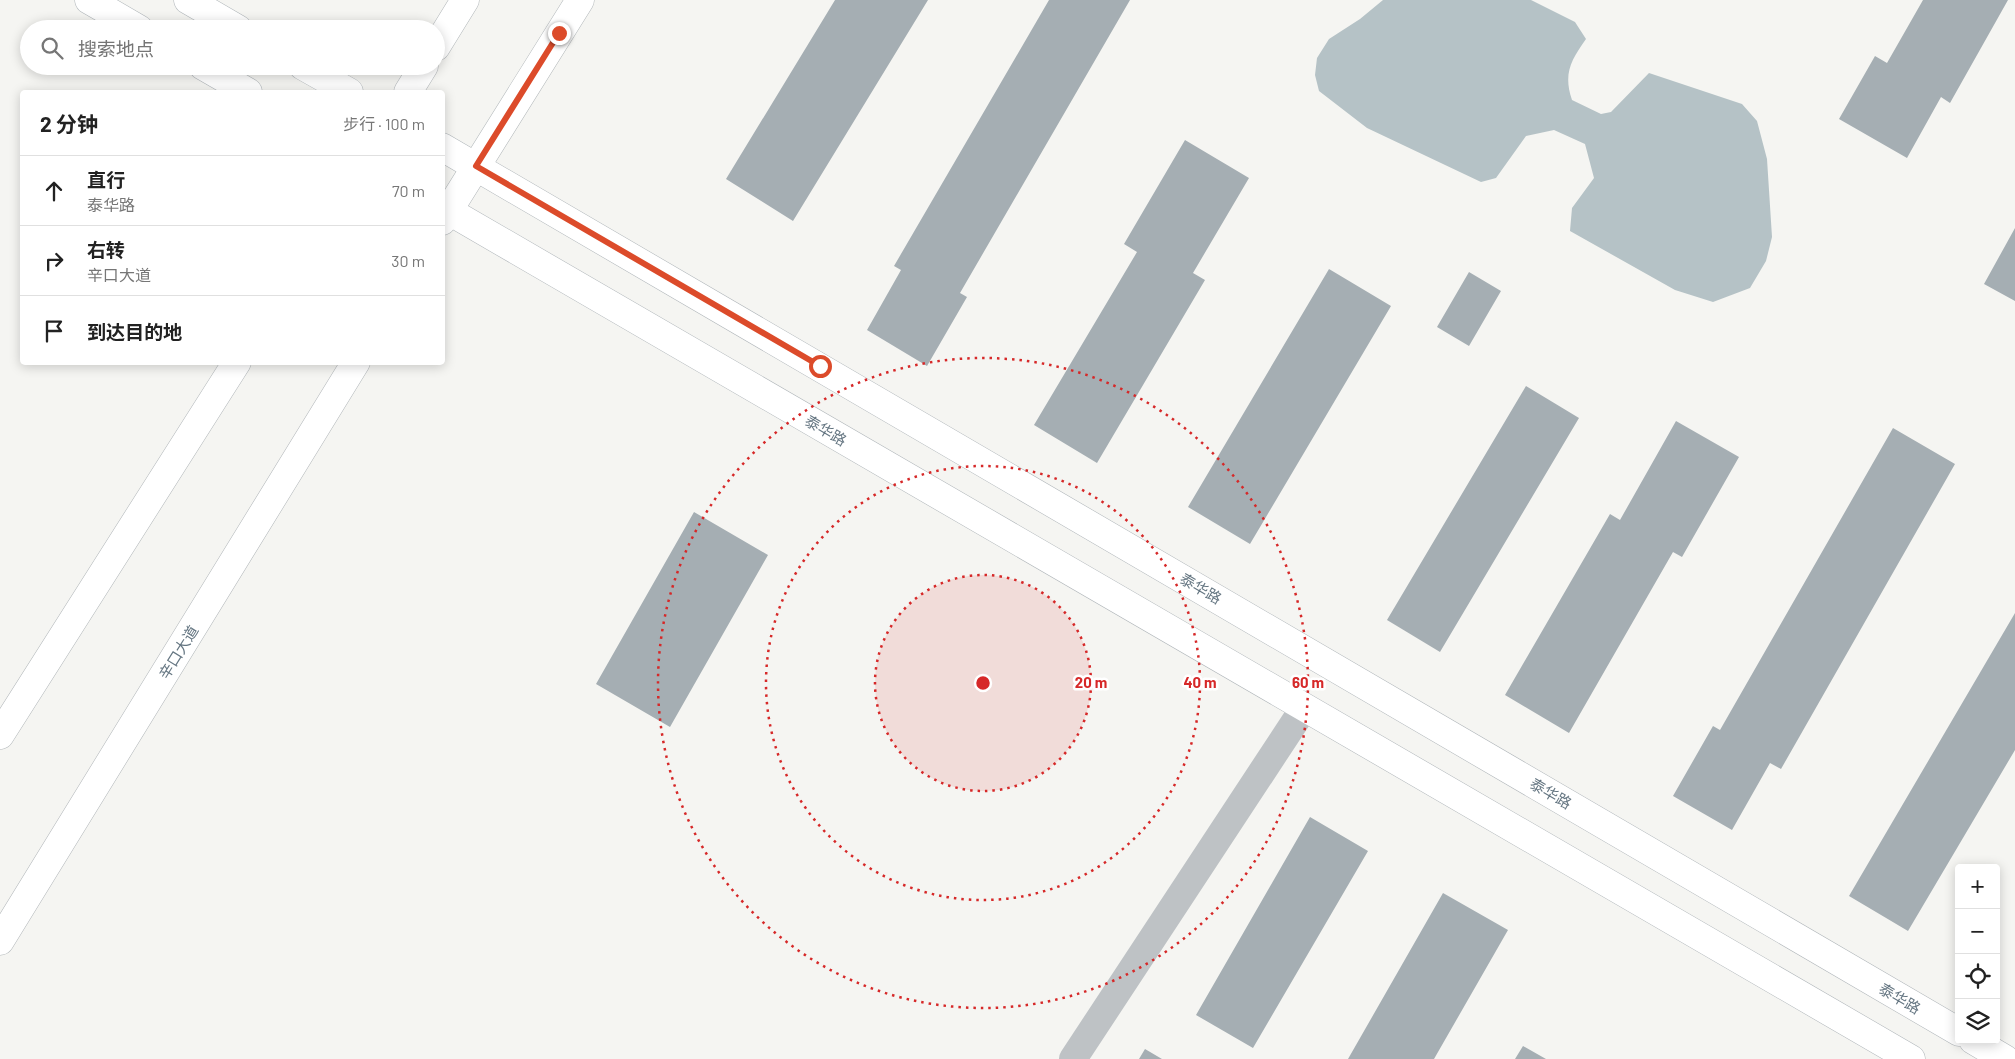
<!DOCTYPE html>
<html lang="zh">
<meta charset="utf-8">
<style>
body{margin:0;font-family:Barlow,"Noto Sans SC",sans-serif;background:#f6f6f6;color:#222}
.controls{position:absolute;right:15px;bottom:15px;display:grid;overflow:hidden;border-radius:5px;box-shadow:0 2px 12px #0003}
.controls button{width:45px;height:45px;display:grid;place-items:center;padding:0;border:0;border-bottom:1px solid #e0e0e0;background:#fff;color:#222;font:25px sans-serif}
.stop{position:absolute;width:15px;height:15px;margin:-11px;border:4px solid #dc4b2a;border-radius:50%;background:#fff}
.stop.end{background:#dc4b2a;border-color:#fff;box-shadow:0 1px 5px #0008}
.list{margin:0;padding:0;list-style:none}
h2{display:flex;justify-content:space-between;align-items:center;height:65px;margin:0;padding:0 20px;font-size:21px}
h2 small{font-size:16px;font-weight:400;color:#767676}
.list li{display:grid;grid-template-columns:32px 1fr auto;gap:15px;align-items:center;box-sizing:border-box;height:70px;padding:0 20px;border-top:1px solid #e0e0e0}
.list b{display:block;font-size:19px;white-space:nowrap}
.list p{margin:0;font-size:16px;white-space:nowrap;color:#767676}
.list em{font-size:16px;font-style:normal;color:#767676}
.icon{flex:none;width:28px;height:28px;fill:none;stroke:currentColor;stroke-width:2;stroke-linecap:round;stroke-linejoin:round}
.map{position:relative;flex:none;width:2015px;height:1059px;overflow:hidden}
.search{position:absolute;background:#fff;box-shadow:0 2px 12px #0003;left:20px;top:20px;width:425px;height:55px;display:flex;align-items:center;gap:12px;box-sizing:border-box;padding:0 18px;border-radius:28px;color:#767676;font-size:19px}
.panel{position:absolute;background:#fff;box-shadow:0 2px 12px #0003;left:20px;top:90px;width:425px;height:275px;border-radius:5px}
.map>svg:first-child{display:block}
</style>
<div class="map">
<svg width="2015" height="1059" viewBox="0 0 2015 1059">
<rect width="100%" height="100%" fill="#f5f5f2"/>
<!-- water -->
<path fill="#b5c2c6" d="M1383,0H1531L1575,22L1586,39C1571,60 1563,74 1572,100L1601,114L1611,112L1649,73L1742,104L1757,121L1767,159L1772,237L1766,261L1750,288L1713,302L1675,290L1570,231L1572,208L1594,178L1585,144L1554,130L1526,136L1496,178L1481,182L1367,128L1319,91L1315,75L1317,58L1329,39L1360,19Z"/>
<!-- building -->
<path fill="#a5aeb3" d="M835,0H928L793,221L726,179Z
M1049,0H1130L960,293L967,297L927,366L867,330L901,270L894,266Z
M1923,0H2008L1950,103L1941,97L1907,158L1839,119L1875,56L1887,63Z
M1185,140L1249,178L1193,273L1205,280L1097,463L1034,425L1137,252L1124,244Z
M2015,228V301L1984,284Z
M1329,269L1391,306L1250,544L1188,507Z
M1469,272L1501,291L1469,346L1437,327Z
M1526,386L1579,418L1440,652L1387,620Z
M1676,421L1739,457L1682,557L1673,552L1569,733L1505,695L1610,514L1620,520Z
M1893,428L1955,464L1781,769L1770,763L1732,830L1673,796L1713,726L1720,730Z
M694,512L768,555L670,727L596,684Z
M2015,613V750L1908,931L1849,896Z
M1310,817L1368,851L1253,1048L1196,1015Z
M1443,893L1508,930L1434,1059H1348Z
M1523,1046L1546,1059H1515Z
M1145,1049L1162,1059H1139Z"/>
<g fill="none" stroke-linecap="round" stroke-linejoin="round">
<!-- secondary casing -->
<g stroke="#b0b6ba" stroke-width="29">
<path id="secondary" d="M89,0L139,29
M188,0L238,29
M203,66L248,92
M303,66L349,92
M442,147L1959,1032
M442,207L1911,1059
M1973,1040L2005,1059"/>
</g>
<!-- primary casing -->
<g stroke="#b1b6b9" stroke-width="29">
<path id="primary" d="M436,47L465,0
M408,92L424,66
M442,221L580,0
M0,735L237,362
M0,941L356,362"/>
</g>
<!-- minor -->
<path stroke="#bec2c5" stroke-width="28" d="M1073,1059L1304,708"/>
<!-- secondary -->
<use href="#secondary" stroke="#fff" stroke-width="28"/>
<!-- primary -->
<use href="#primary" stroke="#fff" stroke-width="28"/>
</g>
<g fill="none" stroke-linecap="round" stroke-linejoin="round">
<!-- route -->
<path stroke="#dc4b2a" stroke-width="6" d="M559,33L476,166L820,366"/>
</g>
<!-- distance rings -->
<circle cx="983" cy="683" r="108" fill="#d62828" fill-opacity=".12"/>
<g fill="none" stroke="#d62828" stroke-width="2.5" stroke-dasharray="2.5 5">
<circle cx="983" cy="683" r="108"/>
<circle cx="983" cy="683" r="217"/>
<circle cx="983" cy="683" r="325"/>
</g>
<g text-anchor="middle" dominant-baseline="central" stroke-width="5" stroke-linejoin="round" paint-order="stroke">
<!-- street labels -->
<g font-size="15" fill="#657682" stroke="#fff">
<text transform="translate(826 430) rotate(30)">泰华路</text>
<text transform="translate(1201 588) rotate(30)">泰华路</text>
<text transform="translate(178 652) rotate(-58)">辛口大道</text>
<text transform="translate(1551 793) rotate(30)">泰华路</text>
<text transform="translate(1900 998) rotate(30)">泰华路</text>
</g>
</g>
<circle cx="983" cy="683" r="8" fill="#d62828" stroke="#fff" stroke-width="2.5"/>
<g font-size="15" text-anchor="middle" font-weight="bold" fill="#d62828" stroke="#fff" stroke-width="5" stroke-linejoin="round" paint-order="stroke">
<text x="1091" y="688">20 m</text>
<text x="1200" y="688">40 m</text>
<text x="1308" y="688">60 m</text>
</g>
</svg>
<div class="controls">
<button>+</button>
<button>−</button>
<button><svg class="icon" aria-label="locate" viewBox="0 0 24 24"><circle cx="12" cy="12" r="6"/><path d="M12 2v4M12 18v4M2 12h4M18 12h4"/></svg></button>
<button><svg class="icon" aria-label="layers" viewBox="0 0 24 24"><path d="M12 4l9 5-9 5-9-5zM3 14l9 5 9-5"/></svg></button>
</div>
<div class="stop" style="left:820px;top:366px"></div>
<div class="stop end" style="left:559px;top:33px"></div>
<div class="search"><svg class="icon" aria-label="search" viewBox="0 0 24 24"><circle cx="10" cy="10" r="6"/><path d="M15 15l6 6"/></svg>搜索地点</div>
<section class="panel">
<h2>2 分钟<small>步行 · 100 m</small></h2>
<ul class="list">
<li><svg class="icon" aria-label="ahead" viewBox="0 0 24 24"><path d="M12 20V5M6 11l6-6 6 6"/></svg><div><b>直行</b><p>泰华路</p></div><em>70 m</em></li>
<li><svg class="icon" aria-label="right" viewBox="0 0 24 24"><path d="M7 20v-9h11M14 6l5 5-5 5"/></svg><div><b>右转</b><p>辛口大道</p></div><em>30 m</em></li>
<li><svg class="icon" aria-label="arrive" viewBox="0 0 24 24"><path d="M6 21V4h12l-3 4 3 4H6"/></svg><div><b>到达目的地</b></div></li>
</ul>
</section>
</div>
